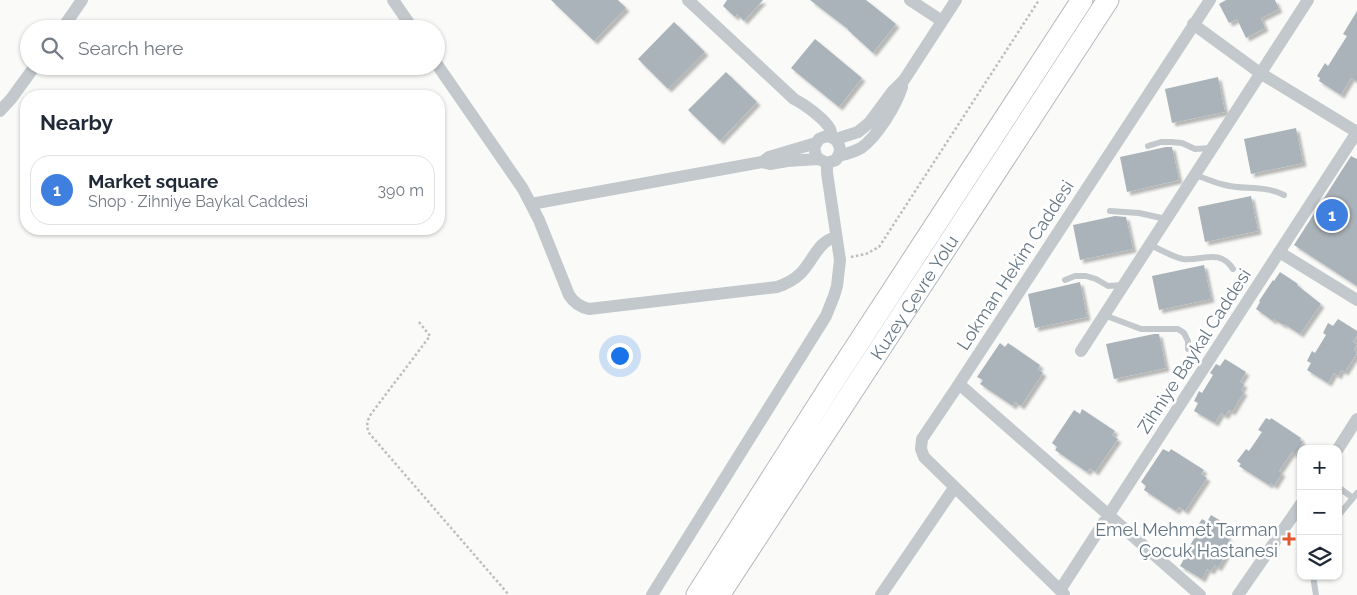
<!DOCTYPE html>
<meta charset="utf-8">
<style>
body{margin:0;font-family:Raleway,sans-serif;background:#f6f6f7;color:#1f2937}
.controls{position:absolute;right:15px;bottom:15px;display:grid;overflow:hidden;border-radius:10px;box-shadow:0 1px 4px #0004}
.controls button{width:45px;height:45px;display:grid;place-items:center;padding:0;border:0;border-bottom:1px solid #e0e1e3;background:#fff;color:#1f2937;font:25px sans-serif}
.you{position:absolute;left:619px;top:355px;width:18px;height:18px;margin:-12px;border:4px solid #fff;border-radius:50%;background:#1a73e8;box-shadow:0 0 0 8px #1a73e833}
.badge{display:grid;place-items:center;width:32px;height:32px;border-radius:50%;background:#e4572e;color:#fff;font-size:16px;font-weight:700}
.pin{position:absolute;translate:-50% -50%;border:2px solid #fff;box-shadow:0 1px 5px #0006}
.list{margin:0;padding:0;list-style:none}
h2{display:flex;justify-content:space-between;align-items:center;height:65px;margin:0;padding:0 20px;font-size:21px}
h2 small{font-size:16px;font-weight:400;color:#747a83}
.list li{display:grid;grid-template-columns:32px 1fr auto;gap:15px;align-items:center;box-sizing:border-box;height:70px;margin:0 10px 10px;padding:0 10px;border:1px solid #e0e1e3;border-radius:20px}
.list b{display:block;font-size:19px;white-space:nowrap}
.list p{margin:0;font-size:16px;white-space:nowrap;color:#747a83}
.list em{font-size:16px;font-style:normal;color:#747a83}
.icon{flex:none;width:28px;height:28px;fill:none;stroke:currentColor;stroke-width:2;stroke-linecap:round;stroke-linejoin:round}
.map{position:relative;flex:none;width:1357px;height:595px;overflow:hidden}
.search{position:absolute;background:#fff;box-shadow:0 1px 4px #0004;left:20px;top:20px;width:425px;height:55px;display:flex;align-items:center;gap:12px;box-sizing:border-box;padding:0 18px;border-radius:28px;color:#747a83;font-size:19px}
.panel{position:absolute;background:#fff;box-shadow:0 1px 4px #0004;left:20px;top:90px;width:425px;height:145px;border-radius:20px}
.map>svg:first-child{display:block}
</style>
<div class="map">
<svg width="1357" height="595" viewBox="0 0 1357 595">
<defs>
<filter id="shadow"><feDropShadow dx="3.5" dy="3.5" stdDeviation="1" flood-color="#0004"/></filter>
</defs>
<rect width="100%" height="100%" fill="#fafaf8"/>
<!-- building -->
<path fill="#aab3b9" filter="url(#shadow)" d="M551,0H618L626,8L594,41Z
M727,0H763L744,21L737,14L735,17L723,6Z
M810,0H866L896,24L873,53L848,30V29Z
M1226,0H1275L1279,9L1261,18L1265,28L1246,38L1237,19L1229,23L1219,4Z
M1357,11V81L1351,78L1341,95L1319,81L1320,78L1317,76L1325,63L1328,66L1347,36L1343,34Z
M674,22L705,52L668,89L638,59Z
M815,39L862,78L839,107L791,68Z
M726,72L757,102L720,141L688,110Z
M1218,77L1225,112L1172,123L1165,89Z
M1296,128L1303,163L1251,174L1244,139Z
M1166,147H1172L1179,180L1127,192L1120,157Z
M1351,156L1357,159V286L1294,245Z
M1251,196L1258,231L1205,242L1198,207Z
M1115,216L1126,217L1133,249L1080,260L1073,225Z
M1204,265L1211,299L1159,310L1152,276Z
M1280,272L1298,284L1297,285L1321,304L1300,334L1284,324L1283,325L1274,319L1273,321L1256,309L1260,302L1259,301L1273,280L1274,281Z
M1080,282L1087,317L1035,328L1028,294Z
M1338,319L1357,331V335L1353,342L1357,344L1354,350L1357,353L1345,372L1341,370L1338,376L1334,373L1328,383L1307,370L1311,363L1307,361L1312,351L1315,353L1326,335L1323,333L1328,323L1333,326Z
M1154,334H1159L1166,368L1114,379L1106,344Z
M1000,343L1005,347L1008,343L1040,365L1038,369L1043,373L1021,406L1015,402L1013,406L980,384L983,380L977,377Z
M1225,359L1246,372L1240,382L1244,384L1241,390L1244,392L1232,412L1229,410L1225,416L1221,413L1215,423L1194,411L1198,403L1194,401L1199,391L1202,393L1213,375L1210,373L1216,364L1220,366Z
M1082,409L1115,431L1112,435L1118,439L1095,472L1090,468L1087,472L1055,450L1057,447L1052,443L1074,410L1080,414Z
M1266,418L1270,420L1271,418L1301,438L1300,440L1303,442L1295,455L1292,452L1285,462L1279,471L1282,473L1274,486L1271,483L1269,485L1239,466L1241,464L1237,461L1246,449L1249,451L1262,432L1258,430Z
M1163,449L1169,452L1171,449L1204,470L1201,474L1207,478L1185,511L1179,507L1176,511L1144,490L1146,486L1141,482Z
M1211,515L1232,528L1226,537L1230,539L1227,545L1230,548L1218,568L1215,565L1211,571L1207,569L1202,579L1180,566L1184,559L1180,556L1185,547L1188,549L1199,530L1196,528L1202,519L1207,522Z"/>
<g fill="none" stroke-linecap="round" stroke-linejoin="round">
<!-- trunk casing -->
<g stroke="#b4b9bd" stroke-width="23">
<g id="trunk">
<path d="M697,595L831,385L1082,0"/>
<path id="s1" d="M719,595L1108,0"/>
</g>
</g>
<!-- path -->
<path stroke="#bbbfc2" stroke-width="2.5" stroke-dasharray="2.5 2.5" stroke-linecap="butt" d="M851,257L866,254L879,247L1039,0
M419,322L430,336L371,414C367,421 366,426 369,433L509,595"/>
<!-- service -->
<path stroke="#c3c8cc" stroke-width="6" d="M1148,146L1161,142H1171L1182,143L1195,149L1212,148
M1195,175C1205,178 1215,183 1225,185C1244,190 1265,185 1284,195
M1110,211L1139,213L1166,219
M1150,245C1160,249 1172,257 1183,259C1203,261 1219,248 1233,269
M1065,280L1075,276H1086L1096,279L1108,286L1123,285
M1104,315L1141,329H1178L1184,333L1188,341V349
M1338,487L1353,498L1357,493
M1338,516L1353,498
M1313,576L1316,595"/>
<!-- minor -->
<path stroke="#c3c8cc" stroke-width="12" d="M393,0L413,29
M688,0L794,99C804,104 825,119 830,129C831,131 831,134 832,137
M910,0L942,21
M1193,24L1260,73L1357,132
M62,29L82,0
M436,63L523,189L539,220L569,295C574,303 580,307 589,309L777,287C786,284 794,280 801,273C813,261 818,241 836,237
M0,111L11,99L35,66
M836,139L858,132L869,123L892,92L904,80L956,0
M839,156C846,154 854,152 861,148C877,137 896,106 902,87
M764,161L769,157L816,143
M531,204L762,162L770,164L787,161L819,159L827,163L836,160L840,152C840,139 830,133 819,139L814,147L816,156L819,159
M1279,252L1357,300
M1081,351L1308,0
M959,384L922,439L921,449L924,457L1064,594
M1338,449L1357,419
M1060,590L1357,132
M652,595L826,316L834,296L837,286L840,260L827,173V163
M881,595L954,488
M1200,595L959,384L1210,0
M1238,595L1301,504"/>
<!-- trunk -->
<use href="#trunk" stroke="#fff" stroke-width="21"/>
</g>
<!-- markers -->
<path fill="#e4572e" stroke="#fff" stroke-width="2" d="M1286.5 531.5h5v5h5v5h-5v5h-5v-5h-5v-5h5z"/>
<g text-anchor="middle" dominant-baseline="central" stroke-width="5" stroke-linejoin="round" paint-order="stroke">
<!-- street labels -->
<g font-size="18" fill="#657683" stroke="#fff">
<text transform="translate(1015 265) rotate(-57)">Lokman Hekim Caddesi</text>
<text stroke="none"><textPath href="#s1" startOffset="356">Kuzey Çevre Yolu</textPath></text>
<text transform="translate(1194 351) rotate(-57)">Zihniye Baykal Caddesi</text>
</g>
<!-- poi labels -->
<g font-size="18" fill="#657683" stroke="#fff" text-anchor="end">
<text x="1278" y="529">Emel Mehmet Tarman<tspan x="1278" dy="21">Çocuk Hastanesi</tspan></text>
</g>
</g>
</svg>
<div class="controls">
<button>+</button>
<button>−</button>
<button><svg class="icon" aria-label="layers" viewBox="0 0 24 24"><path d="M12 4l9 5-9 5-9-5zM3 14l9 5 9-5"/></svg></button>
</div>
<div class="you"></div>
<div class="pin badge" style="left:1332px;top:215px;background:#3f7fe0">1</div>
<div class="search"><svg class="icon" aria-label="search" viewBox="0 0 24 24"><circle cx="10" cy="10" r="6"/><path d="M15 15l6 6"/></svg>Search here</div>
<section class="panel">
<h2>Nearby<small></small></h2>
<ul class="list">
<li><span class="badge" style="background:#3f7fe0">1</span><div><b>Market square</b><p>Shop · Zihniye Baykal Caddesi</p></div><em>390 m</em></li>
</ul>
</section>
</div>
